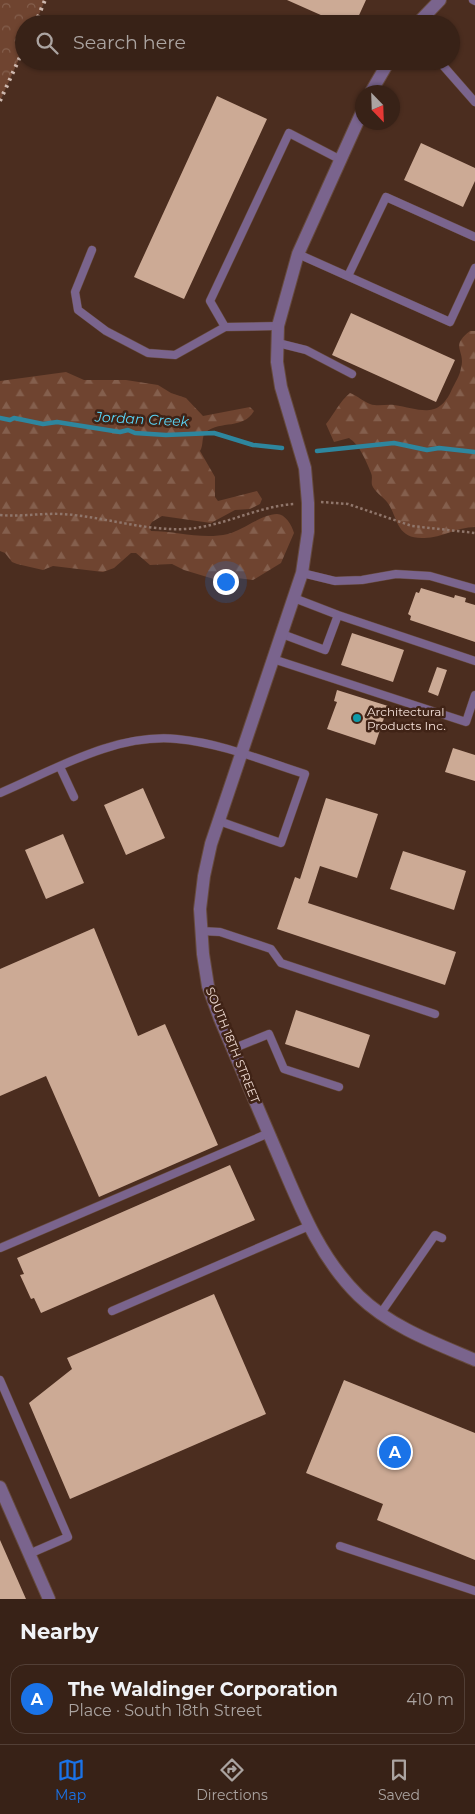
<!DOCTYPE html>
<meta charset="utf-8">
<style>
body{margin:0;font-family:Montserrat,sans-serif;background:#432f24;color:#f1f3f6}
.compass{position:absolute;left:355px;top:85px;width:45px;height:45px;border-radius:50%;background:#382217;box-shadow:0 1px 4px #0004;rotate:157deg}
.you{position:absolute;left:225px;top:581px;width:18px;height:18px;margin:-12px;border:4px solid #fff;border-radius:50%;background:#1a73e8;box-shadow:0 0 0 8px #1a73e833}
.badge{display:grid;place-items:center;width:32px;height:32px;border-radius:50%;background:#1a73e8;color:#fff;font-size:16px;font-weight:700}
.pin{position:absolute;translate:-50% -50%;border:2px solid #fff;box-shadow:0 1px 5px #0006}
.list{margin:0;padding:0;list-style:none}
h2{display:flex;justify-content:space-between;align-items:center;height:65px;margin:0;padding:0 20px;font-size:21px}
h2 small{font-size:16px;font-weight:400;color:#aba4a1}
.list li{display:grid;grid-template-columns:32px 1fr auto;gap:15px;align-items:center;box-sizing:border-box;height:70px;margin:0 10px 10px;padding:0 10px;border:1px solid #523f36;border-radius:15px}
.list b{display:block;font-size:19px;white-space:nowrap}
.list p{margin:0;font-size:16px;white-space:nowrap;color:#aba4a1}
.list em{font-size:16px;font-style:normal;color:#aba4a1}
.icon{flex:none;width:28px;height:28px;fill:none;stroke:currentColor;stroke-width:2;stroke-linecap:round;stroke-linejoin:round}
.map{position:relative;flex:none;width:475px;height:1599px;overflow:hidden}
.search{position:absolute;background:#382217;box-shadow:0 1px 4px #0004;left:15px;right:15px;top:15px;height:55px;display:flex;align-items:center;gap:12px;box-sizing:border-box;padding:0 18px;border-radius:28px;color:#aba4a1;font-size:19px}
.sheet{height:145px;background:#382217}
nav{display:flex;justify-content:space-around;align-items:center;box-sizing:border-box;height:70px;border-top:1px solid #523f36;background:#382217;font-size:14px;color:#aba4a1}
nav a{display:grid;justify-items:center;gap:2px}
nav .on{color:#1a73e8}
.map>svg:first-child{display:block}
</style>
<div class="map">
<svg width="475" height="1599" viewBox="0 0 475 1599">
<defs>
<pattern id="forest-firs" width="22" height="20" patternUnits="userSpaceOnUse" patternTransform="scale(1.25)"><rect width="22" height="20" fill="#6f4430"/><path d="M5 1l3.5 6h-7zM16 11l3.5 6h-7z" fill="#845f4d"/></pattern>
<pattern id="park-crowns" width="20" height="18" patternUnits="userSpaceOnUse" patternTransform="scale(1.25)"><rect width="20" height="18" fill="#6f4430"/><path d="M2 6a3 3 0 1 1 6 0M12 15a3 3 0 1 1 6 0" fill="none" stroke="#845f4d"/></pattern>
</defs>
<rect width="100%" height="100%" fill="#4b2d1f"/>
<!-- forest -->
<path fill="url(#forest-firs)" d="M470,331H475V527C456,527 441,539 422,538C395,538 398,516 387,502C383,497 374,491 372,485C371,481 373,477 371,473C366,461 360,445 349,438L334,442L326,424C334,414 340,401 350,393C358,396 364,402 370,404C378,407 386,404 394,405C420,409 439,420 452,389C455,383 460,375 461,368C466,350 449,347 470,331Z
M66,372L84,380H126L158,385L171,393L186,398L203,416L250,407L254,411C243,430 221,420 206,432C201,436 204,445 200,451L215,477V497L218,501L257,491L262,499L260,504L250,509L235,510L211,523L162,516L152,522L149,527L151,531C176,531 202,540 228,534C244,530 262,514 277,514C285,514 292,525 294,533L281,563L253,580L237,578L227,583L184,570L172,564L150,565L136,553H131L114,568L103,572L53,566L43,570L17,564L12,562L5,553L0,551V381Z"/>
<!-- park -->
<path fill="url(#park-crowns)" d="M0,0H45L35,24H24V48L0,101Z"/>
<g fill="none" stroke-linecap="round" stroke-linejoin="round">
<!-- stream -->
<path stroke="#2e869e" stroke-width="4.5" d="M0,418L10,420L14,418L43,424L57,422L120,432L128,430L135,433L166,435L214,433L253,445L282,448
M317,451L394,443L427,450L439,448L475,452"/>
</g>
<!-- building -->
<path fill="#ccaa95" d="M287,0H366L355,24H341Z
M217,96L267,119L184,299L134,277Z
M421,143L475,168V181L463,207L404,180Z
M351,313L455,360L436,402L332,355Z
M421,588L454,598L455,595L466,598L465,602L475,605V642L410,620L411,616L408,614L416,592L419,593Z
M352,633L404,650L393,682L341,665Z
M437,667L447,670L438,696L428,692Z
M337,690L388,706L375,745L327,729L337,702L334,701Z
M453,748L475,755V781L445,772Z
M143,788L165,838L126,855L104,805Z
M326,798L378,814L357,878L320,866L308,903L456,952L445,985L277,929L295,877L300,879Z
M63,834L84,883L46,899L25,850Z
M403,851L466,871L454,910L390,889Z
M94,928L138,1036L165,1024L218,1145L99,1197L46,1076L0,1096V969Z
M296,1010L370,1035L359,1068L285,1044Z
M230,1165L255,1220L41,1313L34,1298L31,1299L20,1275L24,1274L17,1258Z
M214,1294L266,1414L70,1499L29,1403L72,1369L67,1358Z
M344,1380L475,1433V1560L377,1520L383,1504L306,1473Z
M0,1540L26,1599H0Z"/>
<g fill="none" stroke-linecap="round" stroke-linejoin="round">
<!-- service casing -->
<g stroke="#664a3d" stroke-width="9">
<path id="service" d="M473,0L475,1
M439,61L475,102
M92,250L75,292L78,310L106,331L148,353L175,355L225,327L278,326
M298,254L450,322L475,268
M348,276L386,197L475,237
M225,327L210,301L289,133L341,160
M278,343L306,350L352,374
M302,573L335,581L362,580L396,574L430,576L475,589
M338,615L475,661
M282,634L325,650L338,615L294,598
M273,659L466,722L475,695
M60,767L74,797
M0,793C54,770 115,733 177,739C221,743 264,761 305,774L281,843L219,821
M201,931L220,932L271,949L281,963L435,1014
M232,1049L269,1034L284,1069L339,1087
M0,1248L269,1133
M112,1311L309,1226
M381,1313L435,1235L442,1238
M0,1380L68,1537L29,1554
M340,1546L475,1591"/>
</g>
<!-- minor casing -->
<g stroke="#664a3d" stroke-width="14">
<path id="minor" d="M417,24L440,0
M371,92L389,61
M362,112L298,254L278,326L277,362L281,387L305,468L308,503V532L302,573L211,844L204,876L200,909L203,954L208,986L220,1019C238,1062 257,1105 275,1148C298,1201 317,1255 359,1296C391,1327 435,1343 475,1360
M0,1487L49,1599"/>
</g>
<!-- path -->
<path stroke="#90766b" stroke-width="2.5" stroke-dasharray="2.5 2.5" stroke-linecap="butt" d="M321,502L348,504L412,526L475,533
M0,515C21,517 40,513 61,514C102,516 143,531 185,529C223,527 257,506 295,504"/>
<!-- service -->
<use href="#service" stroke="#7a648d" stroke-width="8"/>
<!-- minor -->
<use href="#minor" stroke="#7a648d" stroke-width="12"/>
<!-- rail -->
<path stroke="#ceb8af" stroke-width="4" stroke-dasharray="2.5 5" stroke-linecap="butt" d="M35,24L45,0
M0,101L24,48"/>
</g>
<!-- markers -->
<circle fill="#0f9aa8" stroke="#402316" stroke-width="2" cx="357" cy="718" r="5"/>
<g text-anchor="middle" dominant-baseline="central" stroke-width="5" stroke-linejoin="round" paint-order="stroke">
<!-- poi labels -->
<g font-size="12" fill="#f4e0d8" stroke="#402316" text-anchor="start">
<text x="367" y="711">Architectural<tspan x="367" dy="14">Products Inc.</tspan></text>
</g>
<!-- street labels -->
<g font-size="12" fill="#f4e0d8" stroke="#402316">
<text transform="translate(233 1045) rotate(68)">SOUTH 18TH STREET</text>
</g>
<!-- water labels -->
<g font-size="14" font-style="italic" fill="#59d6f8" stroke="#402316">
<text transform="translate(142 419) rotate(3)">Jordan Creek</text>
</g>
</g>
</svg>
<svg class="compass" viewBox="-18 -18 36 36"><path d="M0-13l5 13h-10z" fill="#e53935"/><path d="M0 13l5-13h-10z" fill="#aba4a1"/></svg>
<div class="you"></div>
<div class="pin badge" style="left:395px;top:1452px">A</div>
<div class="search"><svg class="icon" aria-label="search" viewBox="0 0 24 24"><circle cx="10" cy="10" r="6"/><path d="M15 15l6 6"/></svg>Search here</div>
</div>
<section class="sheet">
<h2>Nearby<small></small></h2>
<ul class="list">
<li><span class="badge">A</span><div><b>The Waldinger Corporation</b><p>Place · South 18th Street</p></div><em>410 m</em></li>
</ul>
</section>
<nav>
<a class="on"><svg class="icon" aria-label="map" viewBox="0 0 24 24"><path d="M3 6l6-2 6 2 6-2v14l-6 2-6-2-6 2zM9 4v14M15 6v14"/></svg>Map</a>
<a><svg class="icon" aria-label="directions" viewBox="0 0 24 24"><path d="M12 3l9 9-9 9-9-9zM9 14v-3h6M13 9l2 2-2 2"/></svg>Directions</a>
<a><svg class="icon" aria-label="saved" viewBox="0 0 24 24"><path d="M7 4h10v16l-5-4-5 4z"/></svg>Saved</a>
</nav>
